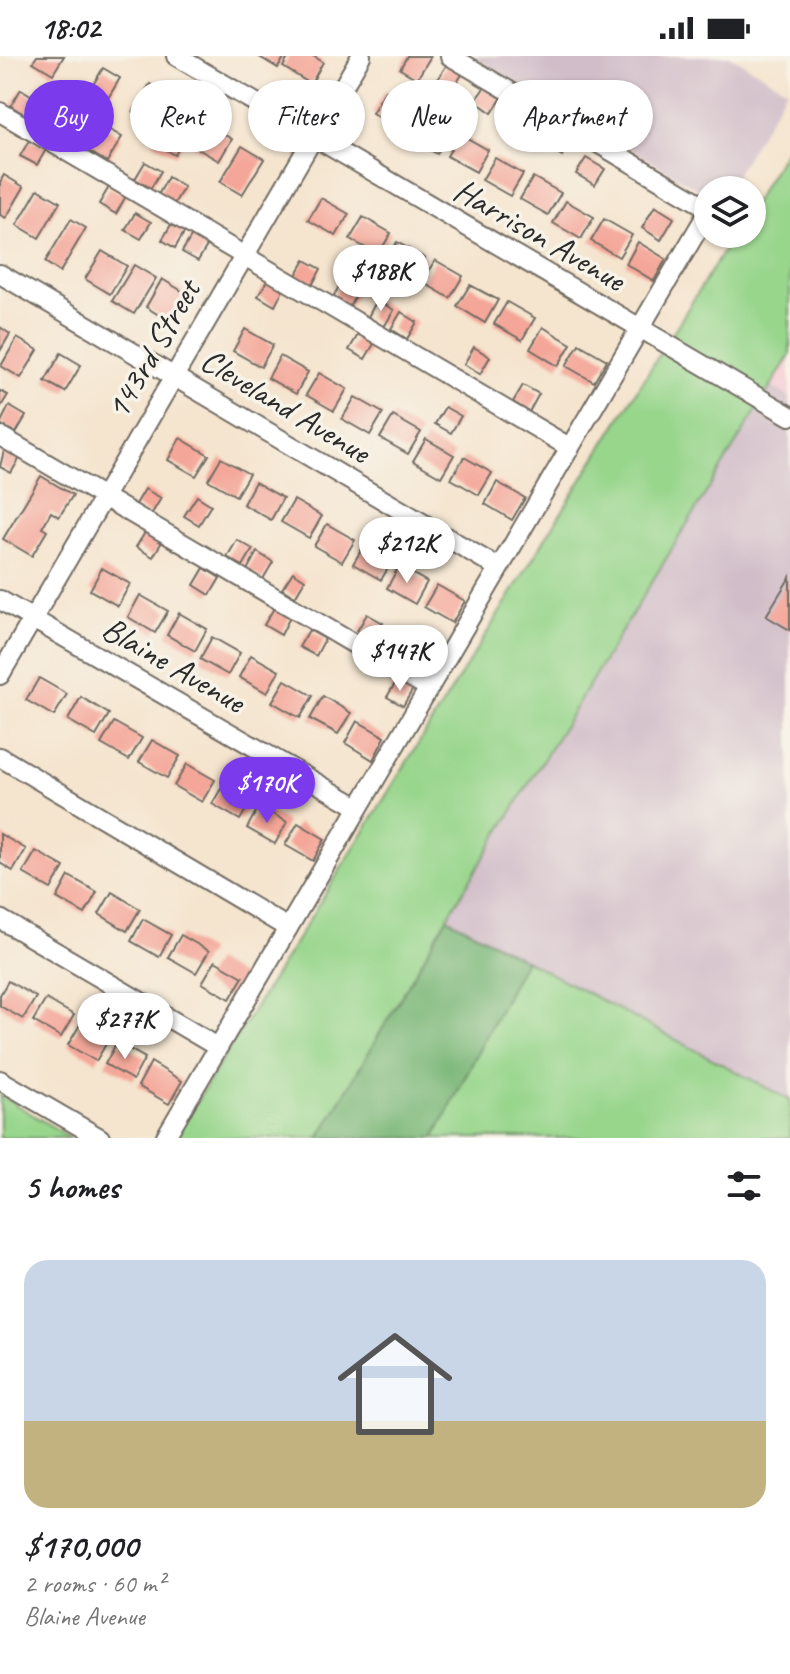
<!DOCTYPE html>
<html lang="en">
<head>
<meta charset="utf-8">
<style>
	:root { --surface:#fff; --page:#f2f2f2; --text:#202124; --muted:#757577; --line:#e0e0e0; --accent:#7c3aed }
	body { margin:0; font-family:Caveat,sans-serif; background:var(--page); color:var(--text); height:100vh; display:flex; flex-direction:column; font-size:30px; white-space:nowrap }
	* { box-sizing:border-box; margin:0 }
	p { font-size:26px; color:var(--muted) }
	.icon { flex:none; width:44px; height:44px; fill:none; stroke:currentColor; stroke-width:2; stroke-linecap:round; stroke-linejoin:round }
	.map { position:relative; height:1082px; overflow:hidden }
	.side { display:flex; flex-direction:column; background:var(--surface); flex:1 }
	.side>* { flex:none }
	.top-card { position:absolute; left:24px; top:24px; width:742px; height:72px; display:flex; gap:16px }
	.controls { position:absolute; left:694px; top:120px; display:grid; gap:16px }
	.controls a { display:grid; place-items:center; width:72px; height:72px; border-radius:50%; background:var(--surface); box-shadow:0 2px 6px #0004; font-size:40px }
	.price { position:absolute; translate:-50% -68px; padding:0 18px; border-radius:28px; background:#fff; color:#222; font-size:26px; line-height:52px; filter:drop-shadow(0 2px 4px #0008) }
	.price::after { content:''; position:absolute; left:50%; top:48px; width:24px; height:18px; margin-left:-12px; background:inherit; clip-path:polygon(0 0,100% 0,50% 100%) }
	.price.selected { background:var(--accent); color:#fff }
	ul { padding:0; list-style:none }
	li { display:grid; align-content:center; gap:16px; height:424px; padding:0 24px }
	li+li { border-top:2px solid var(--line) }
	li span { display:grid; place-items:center; height:248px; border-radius:24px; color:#555 }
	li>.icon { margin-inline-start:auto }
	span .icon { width:144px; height:144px; fill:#fffc; stroke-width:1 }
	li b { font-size:34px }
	h2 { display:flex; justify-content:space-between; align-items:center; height:96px; padding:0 24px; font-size:34px }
	.tag { padding:0 28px; border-radius:36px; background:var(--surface); box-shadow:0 2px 6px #0004; font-size:28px; line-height:72px }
	.tag.selected { background:var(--accent); color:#fff }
	.status { display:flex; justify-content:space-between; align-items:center; height:56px; padding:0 40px; background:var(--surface); direction:ltr }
	.status svg { height:22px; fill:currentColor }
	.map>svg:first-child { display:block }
	.built { fill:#f6cfd6 }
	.industrial { fill:#d1bdc9 }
	.green { fill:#98d68c; stroke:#62805c; stroke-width:2 }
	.forest { fill:#7ab778; stroke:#527152; stroke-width:2 }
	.building { fill:#f4a698 }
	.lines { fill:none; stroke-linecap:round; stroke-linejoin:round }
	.minor-casing { stroke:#726c64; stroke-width:22 }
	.minor { stroke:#fff; stroke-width:18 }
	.labels { text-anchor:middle; stroke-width:7; stroke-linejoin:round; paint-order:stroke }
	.street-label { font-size:34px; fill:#2b2b2b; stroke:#f7f3e8 }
</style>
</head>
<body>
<div class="status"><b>18:02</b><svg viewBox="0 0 49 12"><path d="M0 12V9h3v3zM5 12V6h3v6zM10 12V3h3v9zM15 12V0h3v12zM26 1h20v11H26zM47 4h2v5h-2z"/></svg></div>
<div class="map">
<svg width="790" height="1082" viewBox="0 0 790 1082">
	<rect width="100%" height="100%" fill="#f7f3e8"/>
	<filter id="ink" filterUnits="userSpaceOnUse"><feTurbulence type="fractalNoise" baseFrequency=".0125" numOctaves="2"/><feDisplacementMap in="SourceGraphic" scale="16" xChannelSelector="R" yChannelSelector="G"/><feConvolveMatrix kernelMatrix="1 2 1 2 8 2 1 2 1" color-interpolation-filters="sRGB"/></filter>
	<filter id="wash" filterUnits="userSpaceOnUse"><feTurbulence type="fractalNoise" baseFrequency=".006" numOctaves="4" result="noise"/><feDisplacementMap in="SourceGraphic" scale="32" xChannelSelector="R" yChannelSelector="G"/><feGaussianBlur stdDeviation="1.8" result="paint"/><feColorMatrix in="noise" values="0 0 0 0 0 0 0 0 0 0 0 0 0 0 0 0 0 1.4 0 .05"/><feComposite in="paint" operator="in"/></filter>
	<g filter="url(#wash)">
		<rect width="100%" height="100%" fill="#f5e4ce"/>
		<polygon class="built" points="790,299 790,341 771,330"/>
		<g class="industrial">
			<polygon points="472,0 730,0 787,33 727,134 708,134 708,139"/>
			<polygon points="771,330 790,341 790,1044 447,862"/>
		</g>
		<g class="green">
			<polygon points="790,87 790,299 447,862 319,1082 174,1082 734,178 752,178 752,149"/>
			<polygon points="525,904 790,1044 790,1082 434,1082"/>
			<polygon points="0,1039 71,1082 0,1082"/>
		</g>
		<polygon class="forest" points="447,862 525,904 434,1082 319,1082"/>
		<g id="blocks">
			<g class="building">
				<polygon points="37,0 64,0 53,18 33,6"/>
				<polygon points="258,0 285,0 278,12"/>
				<polygon points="289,0 313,0 323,6 311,28 283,11"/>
				<polygon points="407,0 431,0 417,23 400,13"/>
				<polygon points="447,8 463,17 452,34 437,25"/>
				<polygon points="103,12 120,22 97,61 80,51"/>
				<polygon points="150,28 165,38 149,66 133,56"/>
				<polygon points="486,29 503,40 492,57 475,45"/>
				<polygon points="21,33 37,43 27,60 11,50"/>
				<polygon points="385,35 413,51 400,73 372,57"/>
				<polygon points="174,50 197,63 175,99 153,86"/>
				<polygon points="50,51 67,61 57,78 40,69"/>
				<polygon points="422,60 450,76 437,98 409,82"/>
				<polygon points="204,67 232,83 219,105 191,89"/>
				<polygon points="100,68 122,81 107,106 85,93"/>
				<polygon points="558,72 573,82 562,100 547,91"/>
				<polygon points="460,78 488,94 476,116 447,100"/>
				<polygon points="30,83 47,92 37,109 20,100"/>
				<polygon points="242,90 264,103 242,139 220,126"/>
				<polygon points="495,102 523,118 510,140 482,124"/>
				<polygon points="586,102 605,113 595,129 576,118"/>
				<polygon points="145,106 161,115 151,132 135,123"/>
				<polygon points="4,119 24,131 6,162 0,159 0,126"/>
				<polygon points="168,121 184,131 174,148 158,139"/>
				<polygon points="533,121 561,137 548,159 520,143"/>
				<polygon points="109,131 126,140 116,158 99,148"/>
				<polygon points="38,133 60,146 39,182 17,169"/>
				<polygon points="321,142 349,158 336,180 308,164"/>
				<polygon points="566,145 594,161 581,183 553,167"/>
				<polygon points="655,150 674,162 661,184 642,172"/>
				<polygon points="135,157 151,166 141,183 125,174"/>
				<polygon points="363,161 391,177 378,199 350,183"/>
				<polygon points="71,163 86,172 60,216 45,206"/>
				<polygon points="604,163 632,179 619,201 591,185"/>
				<polygon points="172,167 185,175 175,192 162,184"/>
				<polygon points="192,179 208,188 198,205 182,196"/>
				<polygon points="397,186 425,202 412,224 384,208"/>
				<polygon points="638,186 666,203 654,225 626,208"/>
				<polygon points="102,195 127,210 110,238 85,223"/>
				<polygon points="305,204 321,213 311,231 295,221"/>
				<polygon points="435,204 463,220 450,242 422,226"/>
				<polygon points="134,209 156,222 134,258 112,245"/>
				<polygon points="162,223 187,238 170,266 146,251"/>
				<polygon points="268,223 284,232 275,250 258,240"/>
				<polygon points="343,224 359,234 349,251 333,241"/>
				<polygon points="470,229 498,244 485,267 457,250"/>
				<polygon points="377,244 394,254 384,271 368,261"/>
				<polygon points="507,246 535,262 522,284 494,268"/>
				<polygon points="401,256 417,266 407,283 391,273"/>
				<polygon points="0,271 10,278 0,295"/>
				<polygon points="543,271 571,288 558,310 530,293"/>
				<polygon points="245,273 273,289 261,311 233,295"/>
				<polygon points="359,277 375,286 365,303 349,294"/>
				<polygon points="17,282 38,294 21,322 1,310"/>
				<polygon points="579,288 607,304 594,326 566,310"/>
				<polygon points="474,291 490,301 480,318 464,308"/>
				<polygon points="61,297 81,309 65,336 45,325"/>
				<polygon points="280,300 308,316 296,338 268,322"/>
				<polygon points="319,317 347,333 334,355 306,339"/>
				<polygon points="523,329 539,338 529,356 513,346"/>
				<polygon points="0,335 8,339 0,352"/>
				<polygon points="355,341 383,357 370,379 342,363"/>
				<polygon points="9,350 26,360 16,377 0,368"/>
				<polygon points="445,351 461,360 451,377 435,368"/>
				<polygon points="393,360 421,376 408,398 380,382"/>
				<polygon points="180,382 209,399 196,420 168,404"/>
				<polygon points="426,383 454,399 441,421 413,405"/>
				<polygon points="5,390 21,400 11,417 0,411"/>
				<polygon points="464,401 492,417 479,439 451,423"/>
				<polygon points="221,402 249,418 236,440 208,424"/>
				<polygon points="41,420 73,439 59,461 51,456 42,472 47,475 32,500 3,483"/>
				<polygon points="255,426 283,442 271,464 243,448"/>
				<polygon points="497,426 525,442 512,464 485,448"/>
				<polygon points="145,433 161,442 151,459 135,450"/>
				<polygon points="197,440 211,449 199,469 184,460"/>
				<polygon points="294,444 322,460 309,482 281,466"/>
				<polygon points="327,468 355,484 342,506 314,490"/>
				<polygon points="146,475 163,484 153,501 136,491"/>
				<polygon points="237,484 253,493 243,510 227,501"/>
				<polygon points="366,486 394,502 381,524 353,508"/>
				<polygon points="257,496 273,506 263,523 247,514"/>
				<polygon points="399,510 427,526 415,548 387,532"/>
				<polygon points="102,512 130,528 118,550 90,534"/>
				<polygon points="204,512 220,522 210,539 194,529"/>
				<polygon points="293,516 305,524 295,541 282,533"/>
				<polygon points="790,521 790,574 766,560"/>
				<polygon points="437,529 465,545 452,567 424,551"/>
				<polygon points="140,539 168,555 155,577 128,561"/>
				<polygon points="274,552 290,561 281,579 264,569"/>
				<polygon points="179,557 207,573 195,595 167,579"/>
				<polygon points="367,558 383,567 373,584 357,575"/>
				<polygon points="309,574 325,583 316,600 299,591"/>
				<polygon points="212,581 240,597 228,619 200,603"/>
				<polygon points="417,591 433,600 423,617 407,608"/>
				<polygon points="251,599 279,615 267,637 239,621"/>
				<polygon points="39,622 67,638 54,660 26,644"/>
				<polygon points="285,624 313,640 300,662 272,646"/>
				<polygon points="397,624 413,633 403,650 387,641"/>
				<polygon points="323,640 351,657 338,678 310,663"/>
				<polygon points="81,641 109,658 96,680 68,664"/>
				<polygon points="357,665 385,681 373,704 345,687"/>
				<polygon points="114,666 142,682 129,704 101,688"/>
				<polygon points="152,684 180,700 167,722 139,706"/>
				<polygon points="187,708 215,724 202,746 174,730"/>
				<polygon points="225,726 253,742 240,764 212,748"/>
				<polygon points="259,750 287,766 275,788 247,772"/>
				<polygon points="298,767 325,783 313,805 285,789"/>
				<polygon points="0,778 26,793 13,815 0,807"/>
				<polygon points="36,795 64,811 51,833 23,817"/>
				<polygon points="69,820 97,836 85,858 57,842"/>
				<polygon points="112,836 140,853 127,875 99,858"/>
				<polygon points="143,863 171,879 159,901 131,885"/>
				<polygon points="181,879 209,895 196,917 168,901"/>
				<polygon points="215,905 243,921 230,943 202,927"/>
				<polygon points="8,925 36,941 23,963 0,950 0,939"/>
				<polygon points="46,943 74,959 61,981 33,965"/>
				<polygon points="81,967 109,983 96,1005 68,989"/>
				<polygon points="117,986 145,1002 133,1024 105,1008"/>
				<polygon points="151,1006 182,1025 169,1048 138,1030"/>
			</g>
		</g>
	</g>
	<g filter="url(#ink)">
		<use href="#blocks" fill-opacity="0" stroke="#726c64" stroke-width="2"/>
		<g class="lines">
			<g class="minor-casing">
				<g id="minor">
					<polyline points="176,0 790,360"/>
					<polyline points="450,0 708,152"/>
					<polyline points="0,56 569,391"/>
					<polyline points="0,218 497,511"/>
					<polyline points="0,380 429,632"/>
					<polyline points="0,544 358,751"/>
					<polyline points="0,619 361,0"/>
					<polyline points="0,701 288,872"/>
					<polyline points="0,863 216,990"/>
					<polyline points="0,1024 100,1082"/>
					<polyline points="165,1082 708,156"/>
				</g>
			</g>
			<use href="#minor" class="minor"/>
		</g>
	</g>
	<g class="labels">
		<g class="street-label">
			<text transform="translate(540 178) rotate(30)" y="12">Harrison Avenue</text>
			<text transform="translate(152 293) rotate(-60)" y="12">143rd Street</text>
			<text transform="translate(286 349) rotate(31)" y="12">Cleveland Avenue</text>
			<text transform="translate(174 608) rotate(30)" y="12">Blaine Avenue</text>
		</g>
	</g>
</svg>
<div class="controls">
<a><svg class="icon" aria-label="layers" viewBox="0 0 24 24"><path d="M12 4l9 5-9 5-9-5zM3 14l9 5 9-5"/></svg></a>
</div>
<b class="price" style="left:381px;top:257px">$188K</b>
<b class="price" style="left:407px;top:529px">$212K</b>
<b class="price" style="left:400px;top:637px">$147K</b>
<b class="price selected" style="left:267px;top:769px">$170K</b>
<b class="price" style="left:125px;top:1005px">$277K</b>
<div class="top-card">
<a class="tag selected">Buy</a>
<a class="tag">Rent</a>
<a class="tag">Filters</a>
<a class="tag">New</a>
<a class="tag">Apartment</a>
</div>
</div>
<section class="side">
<h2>5 homes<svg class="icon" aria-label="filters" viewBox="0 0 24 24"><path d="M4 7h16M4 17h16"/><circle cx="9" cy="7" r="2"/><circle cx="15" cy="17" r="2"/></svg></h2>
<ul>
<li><span style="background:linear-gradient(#c9d6e8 65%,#c2b280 0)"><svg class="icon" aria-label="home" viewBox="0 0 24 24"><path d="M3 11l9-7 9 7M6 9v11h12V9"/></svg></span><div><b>$170,000</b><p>2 rooms · 60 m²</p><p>Blaine Avenue</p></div></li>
</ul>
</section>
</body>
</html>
